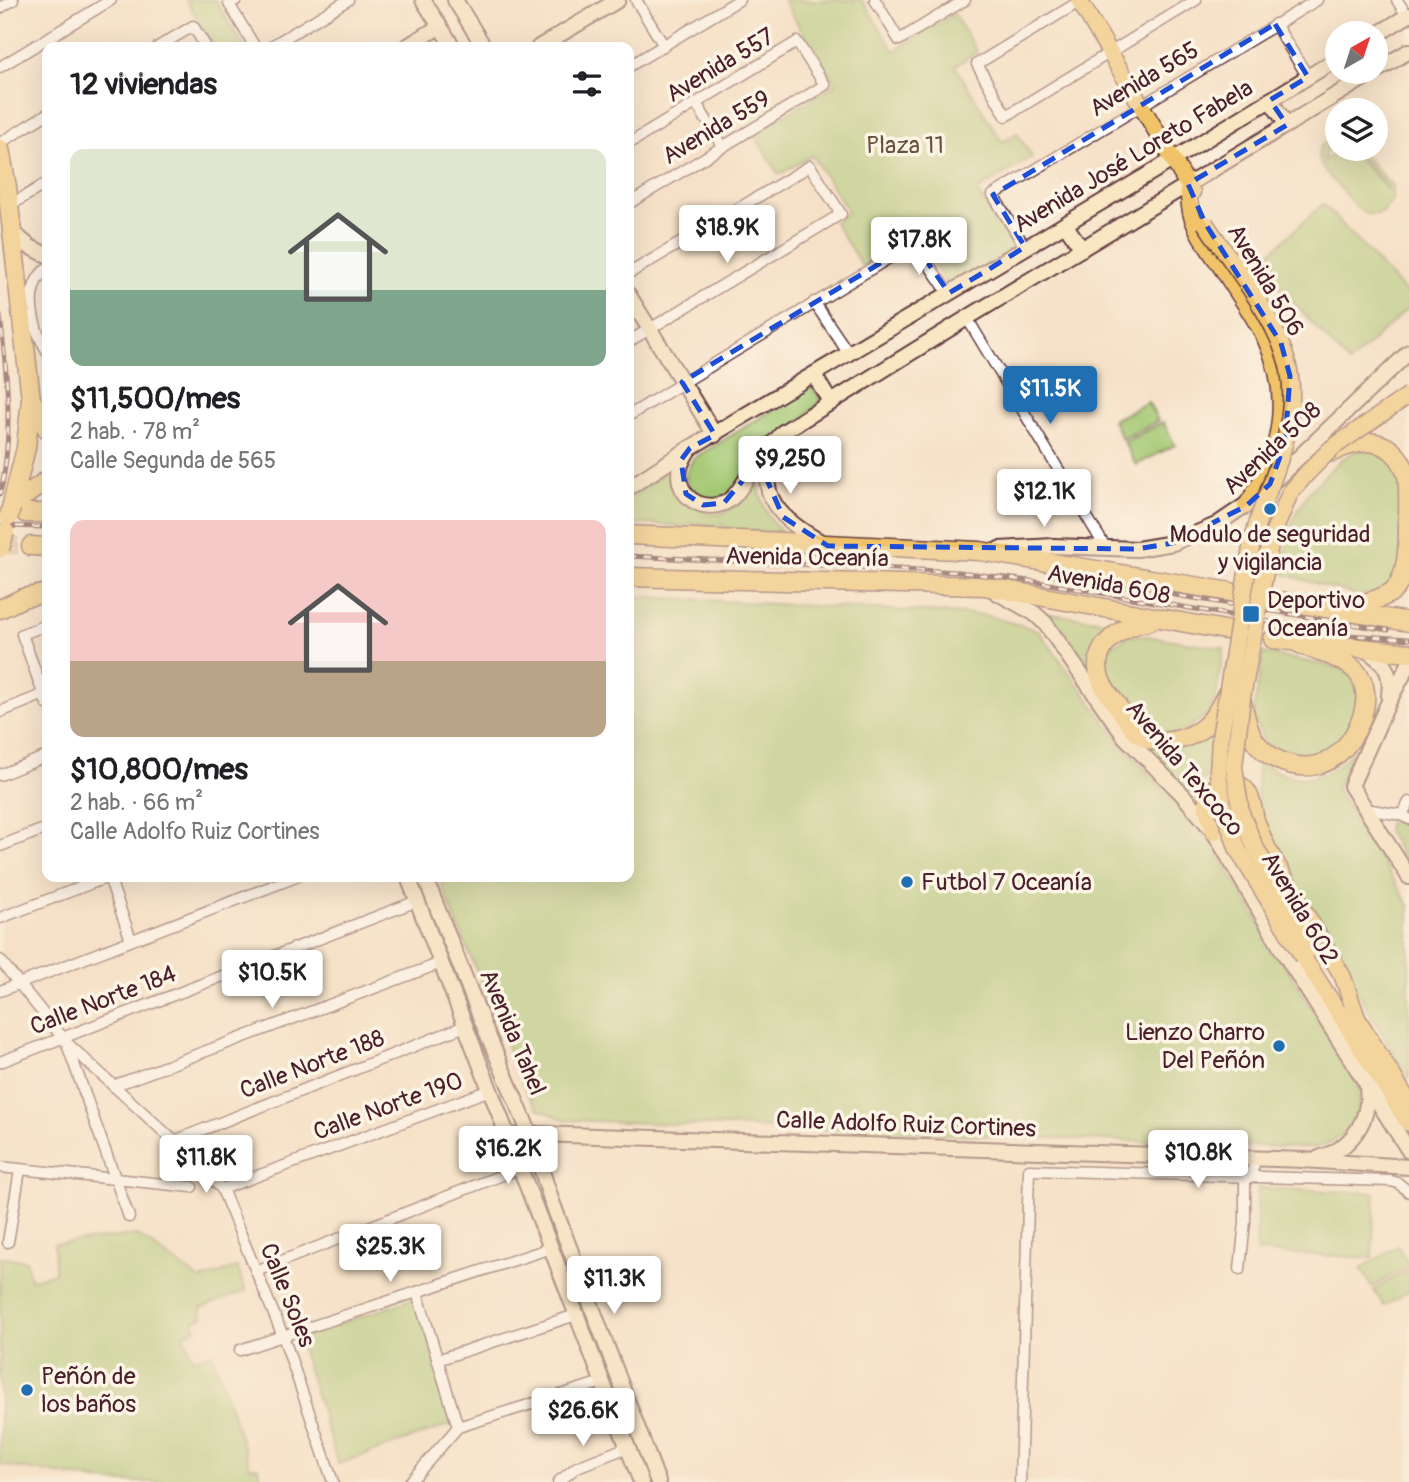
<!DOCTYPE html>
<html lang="es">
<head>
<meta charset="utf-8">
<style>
	:root { --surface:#fff; --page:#f6f6f6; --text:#202124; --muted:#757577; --accent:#1f6fb2 }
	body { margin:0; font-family:Pangolin,sans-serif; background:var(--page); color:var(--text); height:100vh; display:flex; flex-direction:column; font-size:26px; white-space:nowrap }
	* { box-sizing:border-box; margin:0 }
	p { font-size:23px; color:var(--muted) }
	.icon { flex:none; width:38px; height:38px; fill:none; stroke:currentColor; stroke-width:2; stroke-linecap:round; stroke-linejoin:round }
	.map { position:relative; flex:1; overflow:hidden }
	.drawer { position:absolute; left:42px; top:42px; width:592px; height:840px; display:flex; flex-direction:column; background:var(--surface); border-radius:14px; box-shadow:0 7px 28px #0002 }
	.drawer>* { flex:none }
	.needle { width:46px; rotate:39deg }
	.buttons { position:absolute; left:1325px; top:21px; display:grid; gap:14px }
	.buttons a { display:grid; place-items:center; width:63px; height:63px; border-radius:50%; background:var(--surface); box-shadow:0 7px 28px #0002; font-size:35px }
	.price { position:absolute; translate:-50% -60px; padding:0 16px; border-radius:7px; background:#fff; color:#222; font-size:23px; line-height:46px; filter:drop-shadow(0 2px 4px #0008) }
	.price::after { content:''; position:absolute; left:50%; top:42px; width:21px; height:16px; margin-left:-10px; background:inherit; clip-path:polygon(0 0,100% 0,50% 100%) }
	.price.selected { background:var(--accent); color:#fff }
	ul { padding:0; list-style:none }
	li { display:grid; align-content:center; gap:14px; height:371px; padding:0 28px }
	li span { display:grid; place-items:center; height:217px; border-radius:14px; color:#555 }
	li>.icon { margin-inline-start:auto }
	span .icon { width:126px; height:126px; fill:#fffc; stroke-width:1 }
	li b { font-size:30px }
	h2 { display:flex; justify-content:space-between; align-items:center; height:84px; padding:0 28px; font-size:30px }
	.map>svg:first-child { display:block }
	.green { fill:#a3c771; stroke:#76734e; stroke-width:2 }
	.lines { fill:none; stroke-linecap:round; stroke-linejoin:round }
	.highway-tunnel { stroke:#d4baa9; stroke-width:18; stroke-dasharray:18 9; stroke-linecap:butt }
	.street-casing { stroke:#643c43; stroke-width:13 }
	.secondary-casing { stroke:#643c43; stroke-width:18 }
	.primary-casing { stroke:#643c43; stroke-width:19 }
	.highway-casing { stroke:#643c43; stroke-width:21 }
	.street { stroke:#fff; stroke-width:10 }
	.secondary { stroke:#f9e7c3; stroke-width:14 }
	.primary { stroke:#f1c369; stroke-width:16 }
	.highway { stroke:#f1c369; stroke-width:18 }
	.rail-casing { stroke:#4a1f2b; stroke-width:5 }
	.rail { stroke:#fcf5e5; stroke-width:2.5; stroke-dasharray:8; stroke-linecap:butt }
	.primary-bridge-casing { stroke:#643c43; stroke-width:19; stroke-linecap:butt }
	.highway-bridge-casing { stroke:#643c43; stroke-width:21; stroke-linecap:butt }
	.primary-bridge { stroke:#f1c369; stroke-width:16 }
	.highway-bridge { stroke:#f1c369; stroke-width:18 }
	.marked { fill:none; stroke:#1d4ed8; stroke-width:5; stroke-dasharray:14 9; stroke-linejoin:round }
	.poi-dot { fill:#1f6fb2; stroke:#fcf5e5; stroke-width:2.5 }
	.labels { text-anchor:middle; stroke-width:7; stroke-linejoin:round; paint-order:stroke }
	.street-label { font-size:24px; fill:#4a1f2b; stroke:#fcf5e5 }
	.park-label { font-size:24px; fill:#655140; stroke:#fcf5e5 }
	.poi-label { font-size:24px; fill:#4a1f2b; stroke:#fcf5e5; text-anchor:start }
</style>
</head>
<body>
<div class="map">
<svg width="1409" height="1482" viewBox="0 0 1409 1482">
	<rect width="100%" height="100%" fill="#fcf5e5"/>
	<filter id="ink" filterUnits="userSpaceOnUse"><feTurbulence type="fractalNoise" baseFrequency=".0143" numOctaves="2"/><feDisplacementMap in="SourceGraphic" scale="14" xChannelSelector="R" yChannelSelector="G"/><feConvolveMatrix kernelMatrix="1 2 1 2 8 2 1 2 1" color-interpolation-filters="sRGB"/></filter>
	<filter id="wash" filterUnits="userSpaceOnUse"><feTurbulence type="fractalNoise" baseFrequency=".00686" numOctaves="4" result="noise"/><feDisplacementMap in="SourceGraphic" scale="28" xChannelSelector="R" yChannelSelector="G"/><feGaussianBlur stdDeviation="1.57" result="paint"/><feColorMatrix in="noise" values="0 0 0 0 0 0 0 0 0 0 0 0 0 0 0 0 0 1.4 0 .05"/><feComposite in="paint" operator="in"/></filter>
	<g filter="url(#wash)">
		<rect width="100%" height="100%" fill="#f6e1c8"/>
		<g class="green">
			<polygon points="186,0 215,0 244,47 215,47"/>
			<polygon points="783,0 862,0 894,51 954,14 977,52 955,66 1002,142 1017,133 1032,157 977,191 1013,249 949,288 916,236 863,268 834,222 848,212 812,155 779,175 754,134 835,84"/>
			<path d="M1337 138V142L1326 149 1324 162 1338 149H1349L1388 190 1386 185 1352 149H1358L1392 186V201L1383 212C1378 214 1373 215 1367 214 1357 211 1349 199 1343 191 1329 177 1299 147 1337 138Z"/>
			<polygon points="1323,204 1409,296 1409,307 1349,363 1258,264"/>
			<path d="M812 386 821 401 728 494C709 508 688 497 686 474L693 459Z"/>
			<polygon points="1148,402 1158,421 1122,439 1113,420"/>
			<polygon points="1163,422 1175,445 1136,465 1124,442"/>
			<polygon points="1374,450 1390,459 1401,475 1401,566 1392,583 1373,594 1356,595 1280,573 1293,520 1308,493 1340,460 1356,451"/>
			<path d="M673 466C673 478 679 484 686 494 715 533 736 509 758 480 761 502 766 517 782 532L735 531 723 526 694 523 681 526 628 523V499Z"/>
			<path d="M628 596 984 615 1038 630 1119 740 1212 844 1360 1088C1358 1126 1350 1137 1314 1148L783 1128 778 1131 776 1128 566 1120 538 1109 527 1094 438 877H628Z"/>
			<polygon points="1042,613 1123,623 1110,630 1097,685"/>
			<polygon points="1140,635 1224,648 1216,696 1207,715 1181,733 1157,734 1134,720 1106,675 1107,654 1112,646 1130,636"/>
			<polygon points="1263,653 1340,668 1353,677 1360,697 1350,728 1326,756 1295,760 1264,742 1253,716"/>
			<path d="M1213 733 1211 774 1199 783 1198 802 1131 736C1167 747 1178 756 1213 733Z"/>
			<path d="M1354 749 1336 788 1409 905V1079L1273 847 1257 796 1258 760C1294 787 1326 784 1354 749Z"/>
			<polygon points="1395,820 1409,827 1409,867 1387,831 1388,824"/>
			<polygon points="1258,1188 1375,1193 1372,1258 1256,1252"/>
			<polygon points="137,1235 201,1280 237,1267 246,1291 201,1308 203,1317 193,1322 196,1329 184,1334 193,1359 212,1353 250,1467 258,1467 260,1477 265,1482 110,1482 0,1465 0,1257 27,1261 30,1280 55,1273 54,1244"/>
			<polygon points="1398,1246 1409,1265 1372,1287 1361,1268"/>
			<polygon points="1407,1270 1409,1291 1384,1306 1374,1290"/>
			<polygon points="418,1297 455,1423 338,1464 298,1338"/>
		</g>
	</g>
	<g filter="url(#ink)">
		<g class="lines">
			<polyline class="highway-tunnel" points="0,545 31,546"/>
			<g class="street-casing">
				<g id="street">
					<polyline points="236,0 229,4 255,47"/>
					<polyline points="636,0 664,46"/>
					<polyline points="875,0 899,40 965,0"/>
					<polyline points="1082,0 977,64 1006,116 1196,0"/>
					<polyline points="1397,0 1407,16"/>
					<polyline points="0,8 13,0"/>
					<polyline points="1275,24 1308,77"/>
					<polyline points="158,47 193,26 206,47"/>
					<polyline points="270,47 348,0"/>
					<polyline points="0,67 111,0"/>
					<polyline points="628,67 739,0"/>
					<polyline points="696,103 723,147"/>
					<polyline points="0,143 47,114"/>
					<polyline points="628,144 797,42 825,85 628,204"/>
					<polyline points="9,206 47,183"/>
					<polyline points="1025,247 993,195 1317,0"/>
					<path d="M47 268C22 289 32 326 47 351"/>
					<polyline points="628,274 810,166 841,214 628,342"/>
					<polyline points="814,302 849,354"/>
					<polyline points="967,318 1107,550"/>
					<polyline points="628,416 914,243 949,294"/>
					<polyline points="47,625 22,634 47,704"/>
					<polyline points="0,712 47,693"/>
					<polyline points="0,775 47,756"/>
					<polyline points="1365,809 1402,815 1409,819"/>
					<polyline points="1402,815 1409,802"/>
					<polyline points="0,846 47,828"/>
					<polyline points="109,877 131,940"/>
					<polyline points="0,918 108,877"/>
					<polyline points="0,960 67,1043 174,1141 222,1189 283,1336 333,1482"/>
					<polyline points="0,991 296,877"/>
					<polyline points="68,1047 129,1217"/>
					<polyline points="0,1062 417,901"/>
					<polyline points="113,1086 441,963"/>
					<polyline points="174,1141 465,1026"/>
					<polyline points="0,1167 192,1187"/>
					<polyline points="222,1189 490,1090"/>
					<polyline points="8,1242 20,1170"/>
					<polyline points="1240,1269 1245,1222 1245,1176 1252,1171 1256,1158"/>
					<polyline points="256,1271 520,1168"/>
					<polyline points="417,1292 458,1427"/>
					<polyline points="240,1350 551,1248"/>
					<polyline points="437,1360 576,1315"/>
					<polyline points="410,1482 458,1427 602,1382"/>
					<polyline points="558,1482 577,1467 628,1447"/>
					<polyline points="1020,1482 1029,1170 1391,1181 1398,1183 1409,1192"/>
				</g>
			</g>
			<g class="secondary-casing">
				<g id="secondary">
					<polyline points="423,0 453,47"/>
					<polyline points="455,0 484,47"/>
					<polyline points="1376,35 1409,15"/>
					<polyline points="406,47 439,27"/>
					<polyline points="539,47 618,0"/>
					<polyline points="1270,100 1287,125"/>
					<polyline points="1065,224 1082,249"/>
					<polyline points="11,231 30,247 47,255"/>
					<polyline points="628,294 715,435"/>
					<polyline points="814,375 831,403"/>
					<path d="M690 448C682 460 675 473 682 488 691 507 717 512 733 497 739 491 744 482 749 475 759 460 770 446 783 432L967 318 1409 51"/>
					<path d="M774 448C753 497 783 521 823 543"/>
					<polyline points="1271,484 1409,352"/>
					<polyline points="628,488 690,448 1174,159 1337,59"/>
					<polyline points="999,549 1054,546 1137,549 1173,543 1216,525 1253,500"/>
					<polyline points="996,592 1034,613 1045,623 1125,737 1182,794 1214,832 1284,953 1409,1151"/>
					<path d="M1366 650C1386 663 1392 673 1389 696"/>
					<polyline points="1409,664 1389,701 1351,786 1409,877"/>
					<polyline points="408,877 641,1482"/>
					<polyline points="425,877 484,1026 530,1134 551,1199 658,1482"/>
					<polyline points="507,1136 537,1134 1303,1160 1409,1167"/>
					<path d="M1319 1158C1351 1149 1371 1120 1367 1087"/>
				</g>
			</g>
			<g class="primary-casing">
				<g id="primary">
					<polyline points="1079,0 1192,192"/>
					<path d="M1188 184C1189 195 1189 206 1192 216 1198 236 1213 254 1224 271 1238 294 1255 316 1266 340 1293 398 1281 456 1246 506"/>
					<path d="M1214 832 1207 808V794C1217 781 1240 776 1249 794 1253 802 1254 812 1256 820 1260 831 1264 841 1269 851L1343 977 1357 1018"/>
					<polyline points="1303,957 1409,1123"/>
					<polyline points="1352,1010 1408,1101"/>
				</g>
			</g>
			<g class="highway-casing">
				<g id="highway">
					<polyline points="0,149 7,187 31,399 26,448 11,508"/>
					<polyline points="33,402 47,429"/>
					<polyline points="12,505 47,480"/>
					<polyline points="25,513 47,513"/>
					<polyline points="628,535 980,551 1231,592"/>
					<polyline points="31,546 47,547"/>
					<polyline points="628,577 984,586 1225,630"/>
					<polyline points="1280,601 1409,622"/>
					<polyline points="0,609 23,598 47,593"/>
					<path d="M1331 610C1349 605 1377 603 1393 591 1409 576 1408 540 1408 518 1408 506 1409 487 1407 475 1394 437 1364 436 1333 452"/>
					<path d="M1150 621C1124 625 1089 645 1100 678 1103 688 1111 697 1117 705 1123 714 1129 725 1137 732 1157 750 1193 740 1210 721 1217 713 1222 703 1227 693"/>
					<polyline points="1273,639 1409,653"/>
					<path d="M1242 702C1245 714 1247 727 1253 738 1270 764 1308 776 1334 757 1357 741 1378 695 1356 671 1342 657 1315 651 1298 643"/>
				</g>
			</g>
			<use href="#street" class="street"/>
			<use href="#secondary" class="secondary"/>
			<use href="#primary" class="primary"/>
			<use href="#highway" class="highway"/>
			<g class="rail-casing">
				<g id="rail">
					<path d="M0 315C7 375 14 435 0 494"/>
					<polyline points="0,526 47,527"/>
					<polyline points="628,556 959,572 1037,582 1348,635 1409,639"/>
					<polyline points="1053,575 1388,630"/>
				</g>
			</g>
			<use href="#rail" class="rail"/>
			<g class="primary-bridge-casing">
				<g id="primary-bridge">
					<path d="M1205 223C1233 265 1284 327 1290 377 1293 398 1290 420 1285 441 1276 477 1258 511 1251 548L1220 738 1218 773 1223 807 1238 850 1303 957"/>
					<polyline points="1315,949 1255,847 1241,813 1234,767 1242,698 1271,539 1290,493 1307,473 1332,448 1409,395"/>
				</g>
			</g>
			<g class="highway-bridge-casing">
				<g id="highway-bridge">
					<polyline points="9,516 11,508"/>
					<polyline points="0,548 5,532"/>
				</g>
			</g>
			<use href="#primary-bridge" class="primary-bridge"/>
			<use href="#highway-bridge" class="highway-bridge"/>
		</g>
	</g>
	<path d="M0 0H1409V1482H0ZM1275 24 1308 77 1270 100 1287 125 1188 184 1205 223 1281 343 1290 376 1285 443 1270 484 1246 506 1173 543 1137 549 828 546 783 517 759 461 724 503 703 505 686 494 681 460 690 448 715 435 682 382 914 243 949 293 986 271 1025 247 993 195Z" fill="#f6e1c8" fill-opacity=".55" fill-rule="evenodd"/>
	<path class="marked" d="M1275 24 1308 77 1270 100 1287 125 1188 184 1205 223 1281 343 1290 376 1285 443 1270 484 1246 506 1173 543 1137 549 828 546 783 517 759 461 724 503 703 505 686 494 681 460 690 448 715 435 682 382 914 243 949 293 986 271 1025 247 993 195Z"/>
	<g class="poi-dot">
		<circle cx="1270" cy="509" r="7"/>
		<rect x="1242" y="605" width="18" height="18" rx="3.5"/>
		<circle cx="907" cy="882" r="7"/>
		<circle cx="1279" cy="1046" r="7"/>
		<circle cx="27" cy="1390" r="7"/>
	</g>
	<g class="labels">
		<g class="street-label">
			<text transform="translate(720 65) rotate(-31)" y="8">Avenida 557</text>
			<text transform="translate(1144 79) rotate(-31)" y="8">Avenida 565</text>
			<text transform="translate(716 127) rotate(-31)" y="8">Avenida 559</text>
			<text transform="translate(1133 156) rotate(-31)" y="8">Avenida José Loreto Fabela</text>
			<text transform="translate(1266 280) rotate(59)" y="8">Avenida 506</text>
			<text transform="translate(1272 448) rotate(-43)" y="8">Avenida 508</text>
			<text transform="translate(807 557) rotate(1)" y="8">Avenida Oceanía</text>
			<text transform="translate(1109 584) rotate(11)" y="8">Avenida 608</text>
			<text transform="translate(1185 768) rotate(50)" y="8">Avenida Texcoco</text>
			<text transform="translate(1300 908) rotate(59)" y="8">Avenida 602</text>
			<text transform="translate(103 1000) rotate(-21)" y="8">Calle Norte 184</text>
			<text transform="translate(513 1032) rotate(67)" y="8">Avenida Tahel</text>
			<text transform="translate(312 1064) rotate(-21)" y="8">Calle Norte 188</text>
			<text transform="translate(388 1106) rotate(-20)" y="8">Calle Norte 190</text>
			<text transform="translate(906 1124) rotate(2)" y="8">Calle Adolfo Ruiz Cortines</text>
			<text transform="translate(288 1295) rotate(68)" y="8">Calle Soles</text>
		</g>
		<g class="park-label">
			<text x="905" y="153">Plaza 11</text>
		</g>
		<g class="poi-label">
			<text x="1270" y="542" text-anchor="middle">Modulo de seguridad<tspan x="1270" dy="28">y vigilancia</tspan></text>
			<text x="1267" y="608">Deportivo<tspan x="1267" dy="28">Oceanía</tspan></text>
			<text x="921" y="890">Futbol 7 Oceanía</text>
			<text x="1265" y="1040" text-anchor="end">Lienzo Charro<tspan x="1265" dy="28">Del Peñón</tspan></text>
			<text x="41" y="1384">Peñón de<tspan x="41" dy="28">los baños</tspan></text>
		</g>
	</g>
</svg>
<div class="buttons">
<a><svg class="needle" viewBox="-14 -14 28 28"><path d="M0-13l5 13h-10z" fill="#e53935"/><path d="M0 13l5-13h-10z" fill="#757577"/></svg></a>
<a><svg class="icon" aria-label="layers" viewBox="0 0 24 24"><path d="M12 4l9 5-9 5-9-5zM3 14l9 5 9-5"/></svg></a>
</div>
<b class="price" style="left:727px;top:265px">$18.9K</b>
<b class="price" style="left:919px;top:277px">$17.8K</b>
<b class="price selected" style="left:1050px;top:426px">$11.5K</b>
<b class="price" style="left:790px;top:496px">$9,250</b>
<b class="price" style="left:1044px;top:529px">$12.1K</b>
<b class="price" style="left:272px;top:1010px">$10.5K</b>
<b class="price" style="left:508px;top:1186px">$16.2K</b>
<b class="price" style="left:1198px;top:1190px">$10.8K</b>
<b class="price" style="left:206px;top:1195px">$11.8K</b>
<b class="price" style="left:390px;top:1284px">$25.3K</b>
<b class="price" style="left:614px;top:1316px">$11.3K</b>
<b class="price" style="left:583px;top:1448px">$26.6K</b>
<section class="drawer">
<h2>12 viviendas<svg class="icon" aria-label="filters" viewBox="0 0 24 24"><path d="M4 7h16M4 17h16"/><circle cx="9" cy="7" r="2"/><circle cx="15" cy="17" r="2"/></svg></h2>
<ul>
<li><span style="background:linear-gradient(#dfe7d0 65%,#7fa58c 0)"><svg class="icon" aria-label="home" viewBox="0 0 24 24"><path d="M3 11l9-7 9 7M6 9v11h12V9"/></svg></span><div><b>$11,500/mes</b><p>2 hab. · 78 m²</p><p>Calle Segunda de 565</p></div></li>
<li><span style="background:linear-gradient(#f6c9c9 65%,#b9a48a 0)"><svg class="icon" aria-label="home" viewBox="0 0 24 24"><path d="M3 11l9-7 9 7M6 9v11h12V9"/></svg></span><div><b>$10,800/mes</b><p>2 hab. · 66 m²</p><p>Calle Adolfo Ruiz Cortines</p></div></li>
</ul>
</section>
</div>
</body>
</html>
